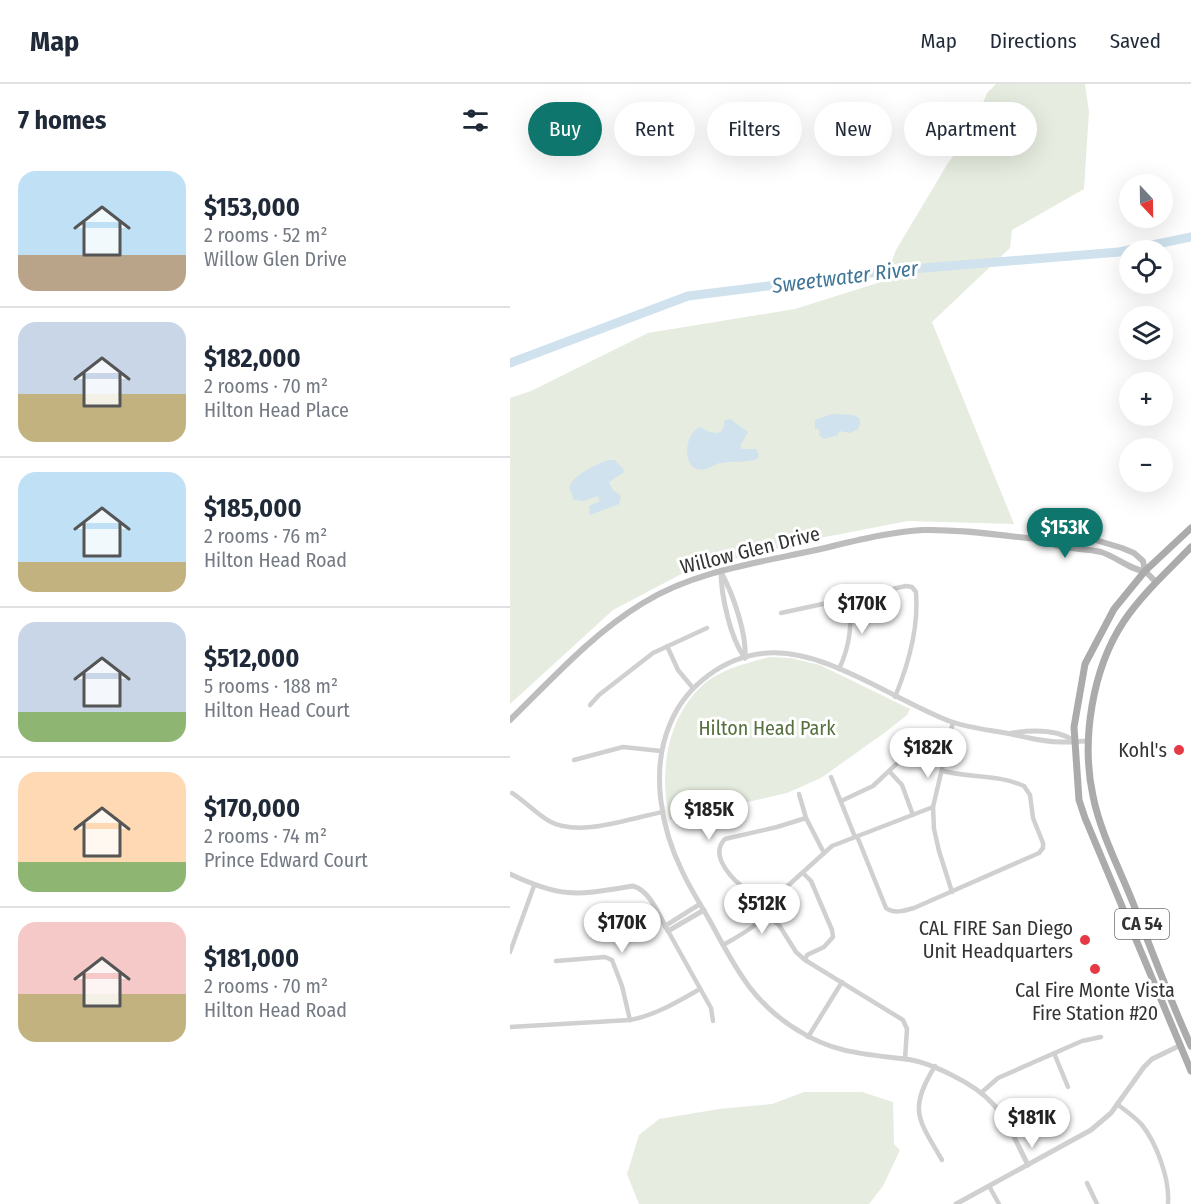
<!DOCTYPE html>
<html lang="en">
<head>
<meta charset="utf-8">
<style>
	:root { --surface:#fff; --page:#f2f2f3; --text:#1f2937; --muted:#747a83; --line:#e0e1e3; --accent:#0f766e }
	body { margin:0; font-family:"Fira Sans Condensed",sans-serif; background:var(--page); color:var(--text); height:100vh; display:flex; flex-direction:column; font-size:22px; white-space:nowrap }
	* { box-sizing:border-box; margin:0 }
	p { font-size:20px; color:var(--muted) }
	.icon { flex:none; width:33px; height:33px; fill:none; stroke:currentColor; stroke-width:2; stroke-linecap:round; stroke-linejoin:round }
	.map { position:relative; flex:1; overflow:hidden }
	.panel { display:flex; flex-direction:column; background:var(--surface); width:510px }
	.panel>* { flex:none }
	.top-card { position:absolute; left:18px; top:18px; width:570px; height:54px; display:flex; gap:12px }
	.needle { width:39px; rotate:158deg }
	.controls { position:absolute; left:609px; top:90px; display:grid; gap:12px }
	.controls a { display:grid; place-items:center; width:54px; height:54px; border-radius:50%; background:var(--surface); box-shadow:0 6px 24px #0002; font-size:30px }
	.price { position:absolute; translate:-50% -51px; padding:0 14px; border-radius:21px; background:#fff; color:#222; font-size:20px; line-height:39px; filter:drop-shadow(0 2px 3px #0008) }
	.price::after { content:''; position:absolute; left:50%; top:36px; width:18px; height:14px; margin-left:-9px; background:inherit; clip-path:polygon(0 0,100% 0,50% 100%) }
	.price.selected { background:var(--accent); color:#fff }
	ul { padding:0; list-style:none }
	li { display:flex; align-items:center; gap:18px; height:150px; padding:0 18px }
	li+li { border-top:2px solid var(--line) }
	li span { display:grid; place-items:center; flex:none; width:168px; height:120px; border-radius:18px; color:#555 }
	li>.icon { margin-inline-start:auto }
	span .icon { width:72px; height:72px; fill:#fffc; stroke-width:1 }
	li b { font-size:26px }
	h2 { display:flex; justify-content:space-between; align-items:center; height:72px; padding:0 18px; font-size:26px }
	.tag { padding:0 21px; border-radius:27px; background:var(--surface); box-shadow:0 6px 24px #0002; font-size:21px; line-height:54px }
	.tag.selected { background:var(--accent); color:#fff }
	header { display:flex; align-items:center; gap:36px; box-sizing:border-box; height:84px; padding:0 30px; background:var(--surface); border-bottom:2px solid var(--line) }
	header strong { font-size:28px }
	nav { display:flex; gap:33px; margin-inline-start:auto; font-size:21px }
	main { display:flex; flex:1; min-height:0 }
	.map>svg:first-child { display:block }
	.green { fill:#e6ecdf }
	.water { fill:#cfe2ee }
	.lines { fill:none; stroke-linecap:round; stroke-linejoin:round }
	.river { stroke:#cfe2ee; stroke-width:9 }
	.minor { stroke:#d0d0d0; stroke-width:4.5 }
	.tertiary { stroke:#d0d0d0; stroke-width:5 }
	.secondary { stroke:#bdbdbd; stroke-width:6 }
	.primary { stroke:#ababab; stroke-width:7 }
	.poi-dot { fill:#e63946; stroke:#fff; stroke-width:2 }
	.labels { text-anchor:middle; stroke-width:6; stroke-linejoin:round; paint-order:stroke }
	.shield { fill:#fff; stroke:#707070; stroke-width:1.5 }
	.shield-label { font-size:18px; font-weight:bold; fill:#333 }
	.street-label { font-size:20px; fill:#333; stroke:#fff }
	.park-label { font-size:20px; fill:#56703f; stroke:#fff }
	.poi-label { font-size:20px; fill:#333; stroke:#fff; text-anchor:end }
	.water-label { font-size:21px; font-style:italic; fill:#3f7597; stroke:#fff }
</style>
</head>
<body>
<header>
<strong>Map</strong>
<nav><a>Map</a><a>Directions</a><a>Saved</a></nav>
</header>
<main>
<section class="panel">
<h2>7 homes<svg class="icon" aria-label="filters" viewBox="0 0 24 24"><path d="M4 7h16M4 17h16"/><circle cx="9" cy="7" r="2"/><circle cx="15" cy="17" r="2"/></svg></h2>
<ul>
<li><span style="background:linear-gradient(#bfe0f5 70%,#b9a48a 0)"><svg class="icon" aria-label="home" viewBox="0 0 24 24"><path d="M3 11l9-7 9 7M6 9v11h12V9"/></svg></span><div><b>$153,000</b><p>2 rooms · 52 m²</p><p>Willow Glen Drive</p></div></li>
<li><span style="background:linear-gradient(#c9d6e8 60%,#c2b280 0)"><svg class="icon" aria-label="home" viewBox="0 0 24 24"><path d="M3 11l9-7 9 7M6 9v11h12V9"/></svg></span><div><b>$182,000</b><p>2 rooms · 70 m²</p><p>Hilton Head Place</p></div></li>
<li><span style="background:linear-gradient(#bfe0f5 75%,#c2b280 0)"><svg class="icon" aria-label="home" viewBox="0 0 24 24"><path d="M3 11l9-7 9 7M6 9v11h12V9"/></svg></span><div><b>$185,000</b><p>2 rooms · 76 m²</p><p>Hilton Head Road</p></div></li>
<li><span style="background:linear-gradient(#c9d6e8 75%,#8fb573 0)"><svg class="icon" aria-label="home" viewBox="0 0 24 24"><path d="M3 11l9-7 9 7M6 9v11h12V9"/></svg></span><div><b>$512,000</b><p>5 rooms · 188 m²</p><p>Hilton Head Court</p></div></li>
<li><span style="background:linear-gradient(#ffd9b3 75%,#8fb573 0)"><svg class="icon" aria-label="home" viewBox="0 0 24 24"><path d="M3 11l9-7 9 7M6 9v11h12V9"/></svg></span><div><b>$170,000</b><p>2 rooms · 74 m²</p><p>Prince Edward Court</p></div></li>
<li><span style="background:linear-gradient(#f6c9c9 60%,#c2b280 0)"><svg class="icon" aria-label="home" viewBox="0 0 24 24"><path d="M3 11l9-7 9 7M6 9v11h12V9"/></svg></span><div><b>$181,000</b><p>2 rooms · 70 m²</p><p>Hilton Head Road</p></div></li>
</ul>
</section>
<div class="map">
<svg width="681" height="1120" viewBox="0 0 681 1120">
	<rect width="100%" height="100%" fill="#fff"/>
	<g class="green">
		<polygon points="486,0 575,0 579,28 574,105 502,146 500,164 422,238 504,440 398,437 315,453 179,486 103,526 0,620 0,314 21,307 138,249 285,225 374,197 386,166 438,79 460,50 477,9"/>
		<path d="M259 573 281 574 310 581 400 625 397 631 377 647 311 694 277 709 160 736C148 689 157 632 195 599 213 584 238 579 259 573Z"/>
		<polygon points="294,1008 352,1008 383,1018 384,1060 390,1066 373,1102 359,1120 129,1120 117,1090 129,1051 149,1035 209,1025 262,1020"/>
	</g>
	<g class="water">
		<polygon points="322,330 343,331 349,334 350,339 348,345 340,349 329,347 328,351 314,355 309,351 309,344 305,346 305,336"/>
		<path d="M220 335 238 348 230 362 232 365H246L249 372 247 375C235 379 222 377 210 379 202 381 196 388 187 385 172 380 175 349 190 343 195 346 207 353 212 346 214 343 214 339 215 336Z"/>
		<path d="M99 376H105L114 386 113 389 99 398 103 406 111 412 109 420 80 431 79 422 90 417 88 412 73 417 64 416 59 403C65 390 86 380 99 376Z"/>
	</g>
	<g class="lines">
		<polyline class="river" points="0,279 178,212 378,187 609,168 681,153"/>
		<g class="minor">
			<path d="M271 529 396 502 402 503 406 508C409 544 399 579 385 613"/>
			<polyline points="157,562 168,586 183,604"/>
			<path d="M329 585C340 562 343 538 338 513"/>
			<polyline points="80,621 89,611 143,569 197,544"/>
			<polyline points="64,676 113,663 151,667"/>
			<polyline points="380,688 392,701 403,731"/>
			<polyline points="321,693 345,753"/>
			<path d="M2 709C15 717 25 729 39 737 69 754 120 734 153 728"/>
			<polyline points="289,710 296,734 314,769"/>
			<polyline points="331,717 363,702 398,669"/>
			<path d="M347 752 376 824C384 830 394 827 404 824L529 769 533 764V759L523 734 520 711 514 702C488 690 460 694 433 687"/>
			<polyline points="293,789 301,797 322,846 323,853 314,863 297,871 295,876"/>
			<polyline points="442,808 429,767 424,745 423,723 443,638"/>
			<polyline points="262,816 322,762 423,723"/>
			<path d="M262 816C254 814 246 812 239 807 224 798 198 772 215 755L267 743 296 734"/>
			<polyline points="255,831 269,841 286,868 295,876 393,936 397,945 395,975"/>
			<polyline points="158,847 201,924 203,937"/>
			<path d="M213 861C234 849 254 840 262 816"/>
			<polyline points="0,868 24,802"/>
			<polyline points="46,877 95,873 102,876 112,902 120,936"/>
			<path d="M0 943 120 936C146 931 167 918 190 905"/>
			<polyline points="298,953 332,898"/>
			<polyline points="544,969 558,1003"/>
			<path d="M425 982C398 1026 408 1035 432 1076"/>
			<polyline points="471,1009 488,994 572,957 591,953"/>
			<path d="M607 1020C616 1027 625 1033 632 1041 647 1060 660 1096 658 1120"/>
			<polyline points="577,1099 587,1120"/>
			<polyline points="479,1102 489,1120"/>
		</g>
		<g class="tertiary">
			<path d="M211 487C211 511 220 554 235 574"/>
			<path d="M211 488C223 510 237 550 235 574"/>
			<path d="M502 649C522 646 547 645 564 657"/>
			<path d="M0 790C53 815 67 811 123 802 141 807 149 832 158 847L194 826"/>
			<polyline points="155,842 190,820"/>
			<path d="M518 1081C507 1060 498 1036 482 1019 465 1000 419 977 394 975 354 970 324 969 289 947 243 920 225 883 200 837 191 821 181 806 173 789 151 745 140 687 160 640 176 601 215 572 258 569 317 565 387 618 442 638 460 644 478 646 496 649 516 653 536 659 556 658 563 658 571 657 578 657"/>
			<polyline points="446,1120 581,1046 601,1029 634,983 642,975 669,962"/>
		</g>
		<g class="secondary">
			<polyline points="535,456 544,450 579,454 612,464 624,469 633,477 635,487 646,498"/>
			<path d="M0 636C42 595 82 550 133 519 185 487 247 479 306 466 341 458 377 448 413 446 453 445 495 452 535 456 551 467 573 463 591 468 607 473 620 486 635 487"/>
		</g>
		<g class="primary">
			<polyline points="681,444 635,487 604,525 575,580 564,643 569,716 575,734 681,987"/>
			<path d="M681 463C658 487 632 510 614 537 582 585 571 657 583 712 590 747 608 782 621 814 641 864 659 914 681 962"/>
		</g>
	</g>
	<g class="poi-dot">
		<circle cx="669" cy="666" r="6"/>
		<circle cx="575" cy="856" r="6"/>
		<circle cx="585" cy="885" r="6"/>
	</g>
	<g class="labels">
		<rect class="shield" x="605" y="825" width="54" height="30" rx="4.5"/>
		<g class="shield-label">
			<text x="632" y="846">CA 54</text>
		</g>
		<g class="street-label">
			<text transform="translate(240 466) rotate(-14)" y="7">Willow Glen Drive</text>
		</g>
		<g class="park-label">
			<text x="257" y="651">Hilton Head Park</text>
		</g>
		<g class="poi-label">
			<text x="657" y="673">Kohl's</text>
			<text x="563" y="851">CAL FIRE San Diego<tspan x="563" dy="23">Unit Headquarters</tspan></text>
			<text x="585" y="913" text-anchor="middle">Cal Fire Monte Vista<tspan x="585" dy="23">Fire Station #20</tspan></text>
		</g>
		<g class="water-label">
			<text transform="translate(335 193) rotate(-7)" y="7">Sweetwater River</text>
		</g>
	</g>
</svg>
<div class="controls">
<a><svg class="needle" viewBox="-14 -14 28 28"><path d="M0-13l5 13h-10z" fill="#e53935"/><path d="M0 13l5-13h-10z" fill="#747a83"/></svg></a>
<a><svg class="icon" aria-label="locate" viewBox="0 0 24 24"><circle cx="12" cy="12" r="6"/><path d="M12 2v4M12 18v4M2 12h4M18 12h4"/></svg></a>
<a><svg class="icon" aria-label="layers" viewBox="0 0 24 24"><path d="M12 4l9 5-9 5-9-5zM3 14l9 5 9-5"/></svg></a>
<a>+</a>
<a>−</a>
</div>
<b class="price selected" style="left:555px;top:475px">$153K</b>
<b class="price" style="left:352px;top:551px">$170K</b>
<b class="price" style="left:418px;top:695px">$182K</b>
<b class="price" style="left:199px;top:757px">$185K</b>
<b class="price" style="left:252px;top:851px">$512K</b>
<b class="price" style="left:112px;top:870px">$170K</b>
<b class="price" style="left:522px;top:1065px">$181K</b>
<div class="top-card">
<a class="tag selected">Buy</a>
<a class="tag">Rent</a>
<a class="tag">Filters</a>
<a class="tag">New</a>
<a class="tag">Apartment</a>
</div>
</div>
</main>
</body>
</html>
